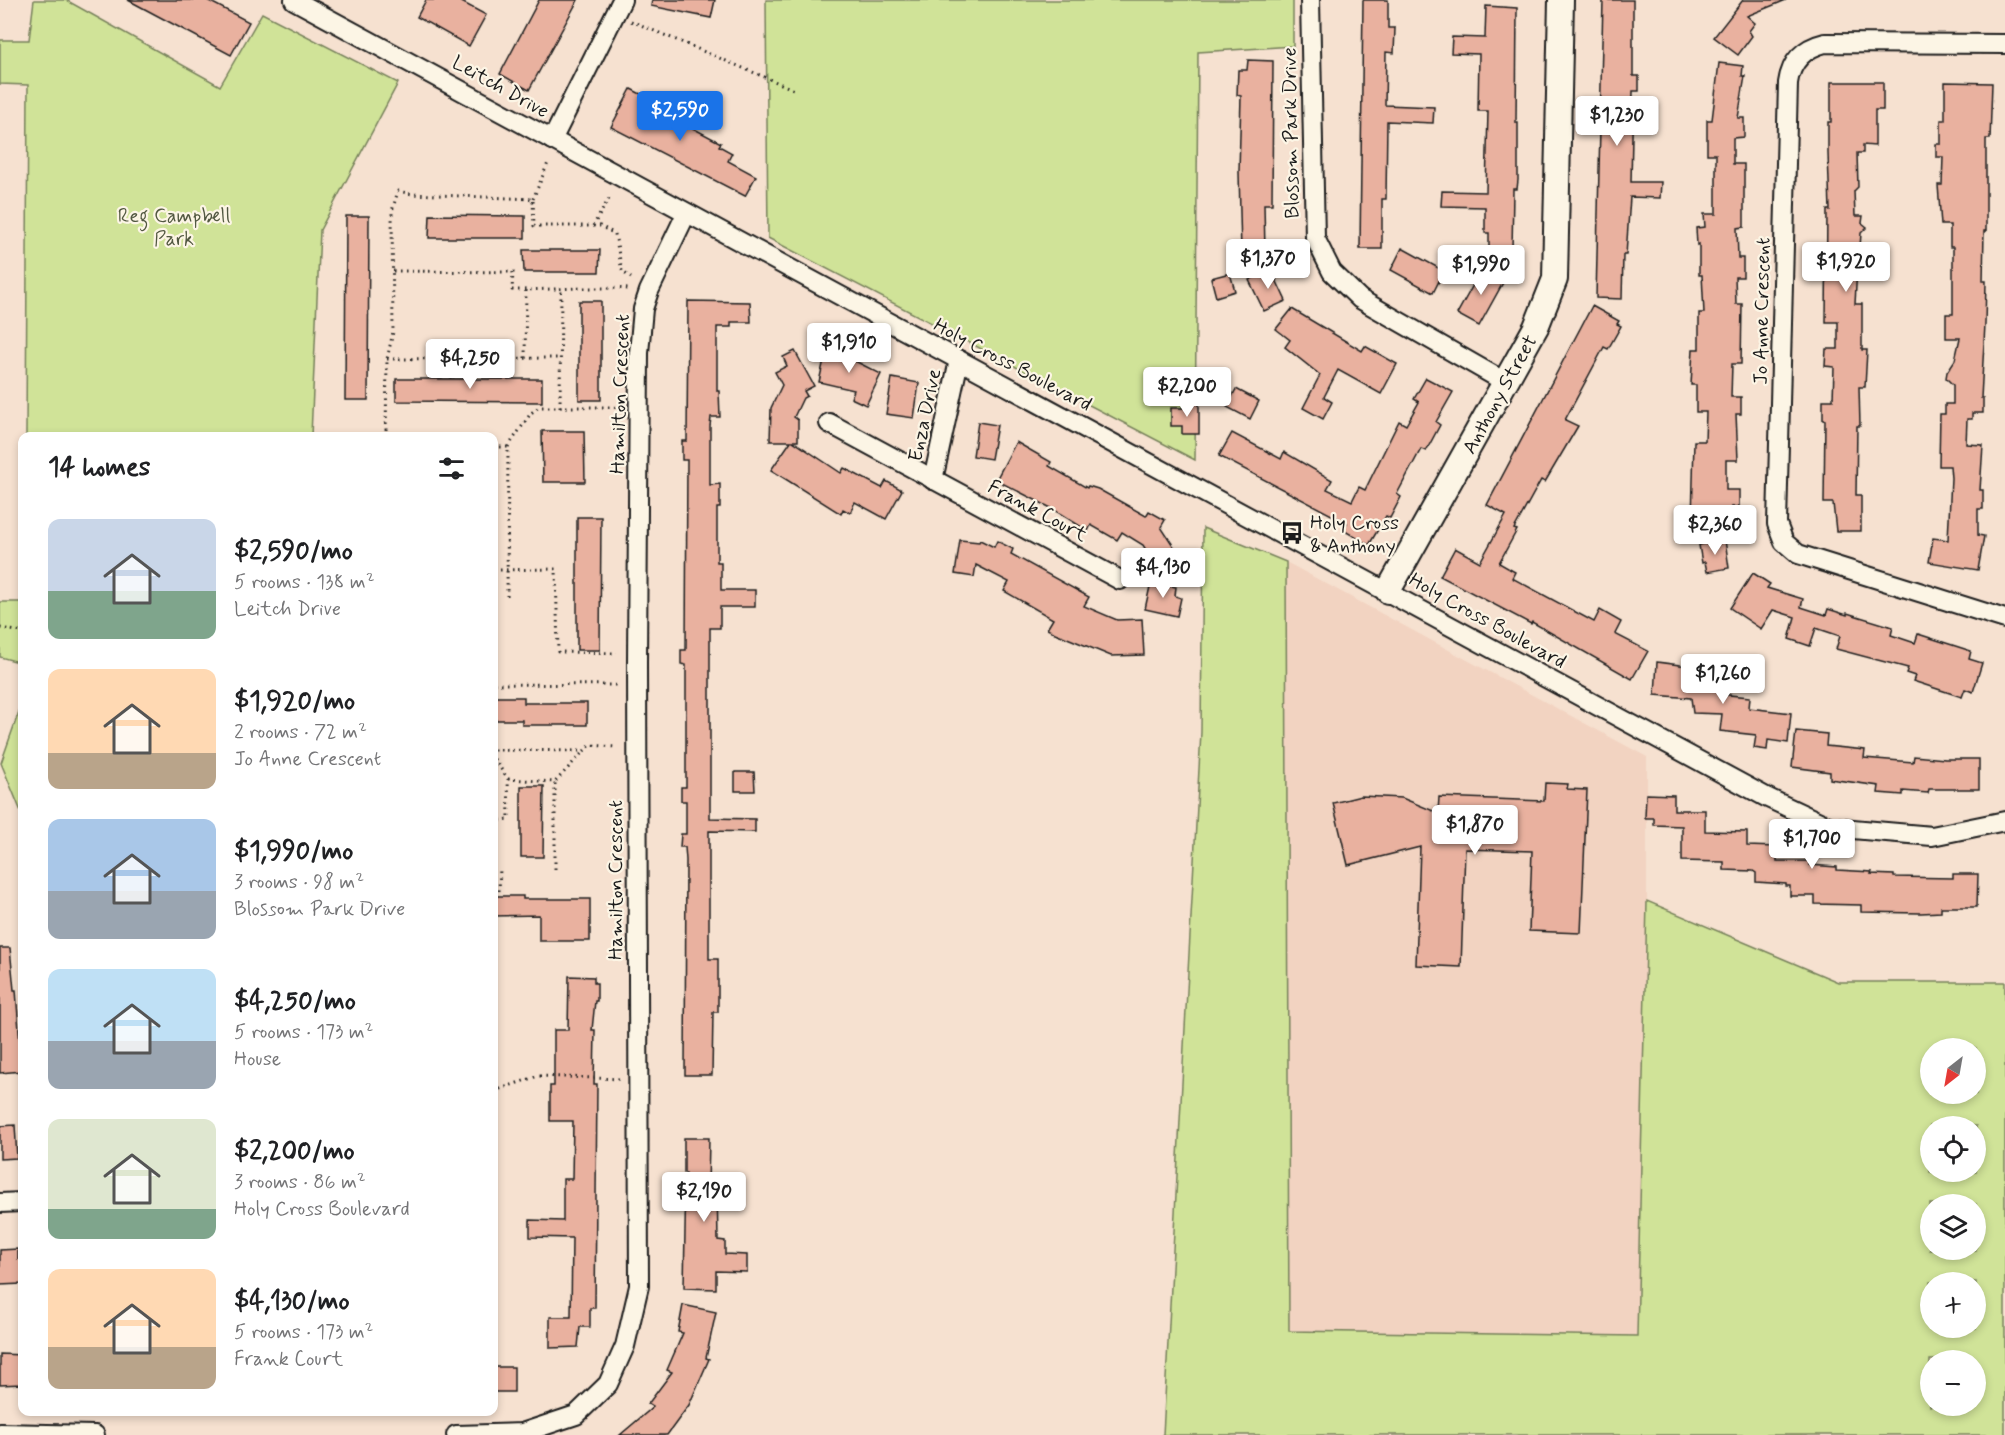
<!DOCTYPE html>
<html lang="en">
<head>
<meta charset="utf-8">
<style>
	:root { --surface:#fff; --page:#f2f2f2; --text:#202124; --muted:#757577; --accent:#1a73e8 }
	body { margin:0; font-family:Mynerve,sans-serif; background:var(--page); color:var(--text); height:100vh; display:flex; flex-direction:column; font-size:22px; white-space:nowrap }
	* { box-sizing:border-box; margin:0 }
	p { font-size:20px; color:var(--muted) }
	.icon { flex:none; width:33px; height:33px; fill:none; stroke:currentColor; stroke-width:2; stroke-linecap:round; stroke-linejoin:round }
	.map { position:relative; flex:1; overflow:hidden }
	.side { position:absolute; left:18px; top:432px; width:480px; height:984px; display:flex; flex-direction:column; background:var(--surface); border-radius:12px; box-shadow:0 3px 9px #0003 }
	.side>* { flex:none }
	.needle { width:39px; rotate:211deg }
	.controls { position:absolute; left:1920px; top:1038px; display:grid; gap:12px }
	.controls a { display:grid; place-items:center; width:66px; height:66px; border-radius:50%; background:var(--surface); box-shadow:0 3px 9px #0003; font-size:30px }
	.price { position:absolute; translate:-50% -51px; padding:0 14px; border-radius:6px; background:#fff; color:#222; font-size:20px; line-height:39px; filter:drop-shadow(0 2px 3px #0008) }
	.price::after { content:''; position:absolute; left:50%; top:36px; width:18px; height:14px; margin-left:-9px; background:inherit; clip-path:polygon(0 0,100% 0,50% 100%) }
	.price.current { background:var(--accent); color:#fff }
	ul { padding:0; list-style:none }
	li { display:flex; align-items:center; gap:18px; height:150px; padding:0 30px }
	li span { display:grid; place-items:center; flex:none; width:168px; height:120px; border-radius:12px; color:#555 }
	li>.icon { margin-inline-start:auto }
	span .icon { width:72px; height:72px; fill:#fffc; stroke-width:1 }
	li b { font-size:26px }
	h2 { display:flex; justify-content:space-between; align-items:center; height:72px; padding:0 30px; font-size:26px }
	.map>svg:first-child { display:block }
	.built { fill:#f2d3c1 }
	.green { fill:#d0e398; stroke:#76805a; stroke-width:1.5; fill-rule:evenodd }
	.building { fill:#e9b19f; stroke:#1c1c1c; stroke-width:1.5 }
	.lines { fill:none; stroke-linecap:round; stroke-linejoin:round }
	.street-casing { stroke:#1c1c1c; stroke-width:22 }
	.secondary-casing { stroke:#1c1c1c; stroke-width:28 }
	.path { stroke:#1c1c1c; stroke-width:3; stroke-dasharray:1.5 4.5; stroke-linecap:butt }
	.street { stroke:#fcf5e5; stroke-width:18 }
	.secondary { stroke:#fcf5e5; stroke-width:24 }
	.labels { text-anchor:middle; stroke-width:4.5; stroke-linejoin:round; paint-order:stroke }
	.street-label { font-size:20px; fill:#1c1c1c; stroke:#fcf5e5 }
	.park-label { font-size:20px; fill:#525841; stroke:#fcf5e5 }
	.poi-label { font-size:20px; fill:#1c1c1c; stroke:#fcf5e5; text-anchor:start }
</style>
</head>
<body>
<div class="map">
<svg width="2005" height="1435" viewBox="0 0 2005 1435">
	<rect width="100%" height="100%" fill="#f6e1d0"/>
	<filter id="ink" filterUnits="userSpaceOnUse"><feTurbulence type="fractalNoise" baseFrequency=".0167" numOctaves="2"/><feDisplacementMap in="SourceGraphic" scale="12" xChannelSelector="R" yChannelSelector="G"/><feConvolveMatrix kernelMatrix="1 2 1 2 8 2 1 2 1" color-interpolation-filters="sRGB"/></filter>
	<g filter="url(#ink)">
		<polygon class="built" points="1286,562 1647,757 1647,901 1637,1336 1288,1332"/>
		<g class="green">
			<polygon points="34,0 66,0 220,86 262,13 398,83 320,230 311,436 26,436 28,85 0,84 0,40 29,40"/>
			<polygon points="766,0 1293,0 1293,46 1198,52 1195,460 768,238"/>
			<path d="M1203 528 1286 562 1289 1331 1637 1336 1647 901 1838 982H2005V1435H1163L1201 732ZM1930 1048H1976V1094H1930ZM1930 1126H1976V1172H1930ZM1930 1204H1976V1250H1930ZM1930 1282H1976V1328H1930ZM1930 1360H1976V1406H1930Z"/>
			<polygon points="0,602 22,602 22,663 0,657"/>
			<polygon points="22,703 22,814 1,763"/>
		</g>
		<g class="building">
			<polygon points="128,0 207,0 249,22 231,55"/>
			<polygon points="426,0 458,0 486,15 469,46 417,17"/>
			<polygon points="539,0 578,0 529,90 500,74"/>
			<polygon points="652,0 715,0 711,18 651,6"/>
			<polygon points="1363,0 1388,0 1388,28 1395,28 1394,53 1386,52 1385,105 1434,107 1433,123 1387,121 1386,199 1382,199 1382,249 1360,249"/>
			<polygon points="1603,0 1633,0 1633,76 1639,76 1639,91 1633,91 1631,182 1661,182 1660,198 1630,197 1626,255 1623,255 1622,299 1596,298"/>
			<polygon points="1743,0 1786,0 1747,16 1755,23 1749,31 1752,36 1738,55 1714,37"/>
			<polygon points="1486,6 1517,8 1516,123 1518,123 1518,180 1517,189 1513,189 1512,252 1489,252 1489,233 1485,233 1485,207 1441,206 1442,191 1486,192 1488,111 1478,111 1479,54 1451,53 1452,37 1485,38"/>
			<polygon points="1248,60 1273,61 1272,204 1264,204 1265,252 1241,252 1239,172 1241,96 1237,95 1238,70 1247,70"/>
			<polygon points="1719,63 1743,66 1742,76 1745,76 1738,118 1744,118 1744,137 1733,138 1733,164 1744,164 1744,227 1737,228 1738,258 1743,258 1743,277 1735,277 1736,304 1742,304 1741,364 1732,364 1731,397 1741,397 1741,414 1736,414 1738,460 1726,460 1726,490 1739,490 1739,507 1731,507 1733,521 1692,521 1694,441 1705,441 1706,412 1696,412 1696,385 1691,385 1693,349 1699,349 1699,313 1704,313 1702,275 1699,275 1699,244 1697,245 1696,228 1705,227 1704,214 1716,214 1716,154 1707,154 1707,120 1712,120"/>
			<polygon points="1831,82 1883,82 1883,110 1875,110 1875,146 1863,145 1863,153 1857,153 1858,187 1854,191 1855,216 1863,216 1862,223 1867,227 1861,233 1860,248 1858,248 1855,304 1862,304 1862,350 1867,350 1865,387 1859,387 1860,426 1857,426 1856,495 1861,495 1861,531 1836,531 1833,503 1824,503 1825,420 1823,420 1823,400 1833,400 1834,367 1825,366 1826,349 1838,349 1838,322 1826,322 1827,210 1830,210 1828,153 1828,122 1831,122"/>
			<polygon points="1945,82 1992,83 1990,139 1986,139 1986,231 1984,231 1983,281 1986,281 1985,324 1981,398 1983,398 1983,413 1972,413 1972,419 1967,419 1966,444 1983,445 1980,490 1983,490 1983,509 1978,509 1978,535 1984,536 1978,570 1929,562 1933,538 1948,540 1951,478 1950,466 1939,466 1940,414 1945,414 1945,404 1953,404 1953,385 1946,378 1947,372 1955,360 1960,338 1946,338 1946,314 1953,314 1953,247 1950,247 1950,225 1941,225 1938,185 1942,185 1943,157 1936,157 1936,144 1941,144 1941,120 1945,120"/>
			<polygon points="631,89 656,102 653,107 721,143 719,146 732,153 728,161 756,176 745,196 611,127"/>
			<polygon points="430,215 525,216 525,238 429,238"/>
			<polygon points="346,216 369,216 368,400 345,400"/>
			<polygon points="1402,248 1444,271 1433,293 1391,270"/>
			<polygon points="523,250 600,250 599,272 524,272"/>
			<polygon points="1483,267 1505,279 1479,326 1457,314"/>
			<polygon points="1271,269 1286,301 1264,311 1249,280"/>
			<polygon points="1230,273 1235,291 1216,297 1211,278"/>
			<rect x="579" y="301" width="22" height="99"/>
			<polygon points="688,301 750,302 751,322 731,322 731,327 717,327 717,391 719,391 720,417 711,417 710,426 710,485 720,484 720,508 717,508 717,562 721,562 721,590 755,590 755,607 720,607 720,628 710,628 710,818 755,819 755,832 709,831 709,959 718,959 718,1012 713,1012 712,1075 685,1075 686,860 685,847 680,847 681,834 686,834 686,801 681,801 681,787 686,787 686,665 681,664 681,650 686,650 687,460 682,460 682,441 687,441"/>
			<polygon points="1592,306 1619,321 1617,324 1621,326 1608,349 1604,347 1565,420 1578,426 1545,482 1541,480 1514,529 1517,530 1499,563 1515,572 1512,578 1594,622 1600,610 1621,622 1615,634 1648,651 1632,679 1532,622 1531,624 1440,576 1455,548 1480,562 1506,515 1487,505"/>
			<polygon points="1292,309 1362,351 1365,346 1397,364 1381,394 1338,370 1324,397 1332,402 1323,419 1303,408 1320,375 1285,347 1290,340 1276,329"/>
			<polygon points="827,346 853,353 851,359 881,374 866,405 851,398 854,390 819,382"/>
			<polygon points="795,351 814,386 804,391 807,396 803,398 794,417 798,420 798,441 793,441 841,473 844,468 882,488 886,481 902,490 886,519 855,502 850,513 843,509 841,514 771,470 791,441 770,441 771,408 782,385 775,372 787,366 783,357"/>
			<polygon points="892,378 919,383 914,418 886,414"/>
			<polygon points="1426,378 1453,392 1436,422 1440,425 1426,451 1421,449 1397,494 1401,497 1390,518 1386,516 1369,545 1343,530 1347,523 1219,456 1232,433 1281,459 1284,452 1332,480 1327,489 1352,501 1359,487 1365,490 1399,421 1406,425 1419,402 1414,399"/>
			<polygon points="396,379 542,379 542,402 396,401"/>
			<polygon points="1236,389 1259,401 1250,419 1227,407"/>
			<polygon points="1199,402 1199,434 1182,434 1182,426 1171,426 1171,408 1183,408 1183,403"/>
			<polygon points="978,422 997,425 991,459 973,456"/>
			<polygon points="542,431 584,431 585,482 543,482"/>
			<polygon points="1016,442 1051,462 1049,466 1087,488 1088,486 1098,489 1146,516 1149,511 1165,520 1161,527 1184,562 1157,581 1147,565 1153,561 1143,545 1122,532 1117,540 1091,525 1088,531 1051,508 996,480"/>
			<polygon points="577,517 601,517 600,650 577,650"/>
			<polygon points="960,540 979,542 980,540 994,547 997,541 1013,549 1011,554 1089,597 1084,606 1117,620 1142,619 1144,655 1111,656 1055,633 1047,629 1053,619 1004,591 1009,582 976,565 974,577 955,574"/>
			<polygon points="1725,540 1729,568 1707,572 1705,562 1702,563 1699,545"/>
			<polygon points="1753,573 1770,584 1767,588 1803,599 1801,607 1826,615 1828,609 1847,615 1847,613 1893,627 1891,635 1915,643 1918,634 1971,651 1969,659 1982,663 1973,692 1965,689 1962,697 1913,681 1915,676 1906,673 1908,668 1836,649 1840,636 1816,628 1810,646 1789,639 1795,617 1773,610 1761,629 1730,608"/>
			<polygon points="1151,582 1176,587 1175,596 1181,598 1177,616 1145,609"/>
			<polygon points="1657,662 1695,667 1695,679 1720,681 1719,694 1750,697 1749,708 1791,713 1788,743 1768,740 1767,750 1754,748 1756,735 1720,731 1722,714 1693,713 1691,698 1655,695"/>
			<polygon points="494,697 524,697 524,703 587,703 587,725 522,725 522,720 494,720"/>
			<polygon points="1796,731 1827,734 1826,746 1865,750 1864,758 1913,762 1914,756 1945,759 1979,759 1979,789 1929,789 1928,793 1903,791 1903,795 1878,793 1879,786 1830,779 1830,772 1792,767"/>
			<polygon points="735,772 754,772 755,791 735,791"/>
			<polygon points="1545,783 1568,784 1567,789 1587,790 1581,933 1529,931 1532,851 1465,849 1461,967 1416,965 1420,847 1348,865 1333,803 1361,796 1402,798 1438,813 1439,797 1544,801"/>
			<polygon points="521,786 544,786 543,857 521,857"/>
			<polygon points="1646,794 1674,795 1674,810 1705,810 1705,831 1747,832 1747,846 1777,847 1777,861 1810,861 1810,865 1837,867 1837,870 1872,872 1871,874 1894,875 1894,877 1953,878 1953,874 1978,874 1977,907 1941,907 1941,912 1921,913 1861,912 1861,905 1815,904 1815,896 1790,896 1790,886 1786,886 1786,884 1756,882 1756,873 1753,871 1724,870 1724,862 1682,861 1682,826 1654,825 1654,818 1645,818"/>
			<polygon points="494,896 523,896 523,899 590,899 590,941 539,941 539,915 494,916"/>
			<polygon points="0,948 10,948 14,990 16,990 22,1071 0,1073"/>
			<polygon points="569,976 594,977 594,983 597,983 597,1001 595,1001 592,1030 595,1030 594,1084 597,1084 595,1308 590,1308 590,1327 580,1327 578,1347 550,1348 550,1317 571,1317 572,1238 530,1237 530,1220 563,1221 563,1179 572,1179 573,1121 550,1121 550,1086 554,1086 554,1030 568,1030"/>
			<polygon points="15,1125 17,1158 0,1159 0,1126"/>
			<polygon points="684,1138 709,1138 708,1188 717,1188 718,1240 725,1241 725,1254 747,1255 747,1272 716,1271 716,1289 684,1288 686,1173 684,1173"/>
			<polygon points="18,1249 18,1259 22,1259 22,1284 0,1285 0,1250"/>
			<polygon points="683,1305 716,1312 706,1358 709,1359 689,1405 667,1435 620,1435 653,1407 648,1404 672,1372 667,1370 683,1333 678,1332"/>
			<polygon points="0,1354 22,1355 22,1384 0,1385"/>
			<rect x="494" y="1367" width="20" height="25"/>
		</g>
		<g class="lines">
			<g class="street-casing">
				<g id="street">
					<polyline points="294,0 1766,797 1830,827 1932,836 2005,821"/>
					<polyline points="1310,0 1315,238 1332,272 1360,299 1505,382"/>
					<path d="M2005 44 1825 43C1804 48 1791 61 1788 83L1777 524 1784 542 1798 554 2005 619"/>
					<polyline points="552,140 622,0"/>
					<polyline points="829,423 1120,580"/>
					<polyline points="933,480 959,360"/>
					<polyline points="0,1203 22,1202"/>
					<polyline points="0,1433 95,1435"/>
					<polyline points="456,1435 522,1433 576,1415 608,1384 625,1346 639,1286 637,663 639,353 643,309 649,291 686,214"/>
				</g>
			</g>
			<g class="secondary-casing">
				<polyline id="secondary" points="1388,591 1536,327 1555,279 1561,0"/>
			</g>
			<g class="path">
				<polyline points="631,21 793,89"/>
				<polyline points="533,199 548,163"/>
				<polyline points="593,226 610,197"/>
				<path d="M393 271 513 272 512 290C551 290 589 286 628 289"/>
				<polyline points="525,358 526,290"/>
				<polyline points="387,359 560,358"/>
				<polyline points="560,407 561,290"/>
				<polyline points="386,436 387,359 393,332 392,211 398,191 412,194 533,199 534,226 600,226 615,234 622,271 631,278"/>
				<polyline points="494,447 508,447 507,596"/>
				<polyline points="508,447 531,413 539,407 617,407"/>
				<polyline points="494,570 556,569 558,652 617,653"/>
				<polyline points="0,628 22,632"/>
				<polyline points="494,684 617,685"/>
				<polyline points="494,750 584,751 591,745 616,747"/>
				<polyline points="494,759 508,779 509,819 494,821"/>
				<polyline points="508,779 555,782 583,752"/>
				<polyline points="555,869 555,782"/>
				<polyline points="494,892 499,892 500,868"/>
				<polyline points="494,1091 538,1076 622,1079"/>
			</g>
			<use href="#street" class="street"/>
			<use href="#secondary" class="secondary"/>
		</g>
	</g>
	<defs>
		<g id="bus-bare" transform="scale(1.8)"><path d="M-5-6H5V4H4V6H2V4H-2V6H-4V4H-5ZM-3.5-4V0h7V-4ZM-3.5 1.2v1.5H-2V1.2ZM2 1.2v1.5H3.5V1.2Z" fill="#1c1c1c" stroke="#fcf5e5" stroke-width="2.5" paint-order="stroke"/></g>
	</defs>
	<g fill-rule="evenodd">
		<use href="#bus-bare" x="1292" y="533"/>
	</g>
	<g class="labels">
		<g class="street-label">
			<text transform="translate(501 86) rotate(29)" y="7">Leitch Drive</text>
			<text transform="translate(1290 133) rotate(-91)" y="7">Blossom Park Drive</text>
			<text transform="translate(1761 311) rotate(-89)" y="7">Jo Anne Crescent</text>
			<text transform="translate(1013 364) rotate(28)" y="7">Holy Cross Boulevard</text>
			<text transform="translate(619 394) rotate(-88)" y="7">Hamilton Crescent</text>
			<text transform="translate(1499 394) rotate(-61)" y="7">Anthony Street</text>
			<text transform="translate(924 415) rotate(-78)" y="7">Enza Drive</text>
			<text transform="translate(1038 510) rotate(28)" y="7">Frank Court</text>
			<text transform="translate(1488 620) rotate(29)" y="7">Holy Cross Boulevard</text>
			<text transform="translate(615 880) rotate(-90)" y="7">Hamilton Crescent</text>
		</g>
		<g class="park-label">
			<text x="174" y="222">Reg Campbell<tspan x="174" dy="23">Park</tspan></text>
		</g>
		<g class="poi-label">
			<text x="1310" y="529">Holy Cross<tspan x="1310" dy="23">&amp; Anthony</tspan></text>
		</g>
	</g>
</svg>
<div class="controls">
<a><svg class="needle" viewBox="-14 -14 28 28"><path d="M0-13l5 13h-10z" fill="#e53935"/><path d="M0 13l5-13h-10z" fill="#757577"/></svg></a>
<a><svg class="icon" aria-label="locate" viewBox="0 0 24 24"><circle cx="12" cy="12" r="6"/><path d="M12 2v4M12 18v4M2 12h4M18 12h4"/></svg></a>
<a><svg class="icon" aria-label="layers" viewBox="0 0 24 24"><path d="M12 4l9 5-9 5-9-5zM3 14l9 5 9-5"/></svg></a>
<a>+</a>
<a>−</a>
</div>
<b class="price current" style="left:680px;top:142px">$2,590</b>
<b class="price" style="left:1617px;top:147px">$1,230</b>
<b class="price" style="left:1268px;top:290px">$1,370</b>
<b class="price" style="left:1846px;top:293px">$1,920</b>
<b class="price" style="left:1481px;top:296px">$1,990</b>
<b class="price" style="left:849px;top:374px">$1,910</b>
<b class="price" style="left:470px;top:390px">$4,250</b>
<b class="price" style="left:1187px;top:418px">$2,200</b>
<b class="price" style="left:1715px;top:556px">$2,360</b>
<b class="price" style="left:1163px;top:599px">$4,130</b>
<b class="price" style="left:1723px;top:705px">$1,260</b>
<b class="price" style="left:1475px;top:856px">$1,870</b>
<b class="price" style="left:1812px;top:870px">$1,700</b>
<b class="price" style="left:704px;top:1223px">$2,190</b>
<section class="side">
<h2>14 homes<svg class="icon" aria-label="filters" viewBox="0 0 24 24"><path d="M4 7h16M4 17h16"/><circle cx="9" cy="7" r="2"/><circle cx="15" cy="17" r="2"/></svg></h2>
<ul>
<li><span style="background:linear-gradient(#c9d6e8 60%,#7fa58c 0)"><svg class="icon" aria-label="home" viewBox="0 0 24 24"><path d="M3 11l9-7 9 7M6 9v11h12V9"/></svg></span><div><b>$2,590/mo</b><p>5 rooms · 138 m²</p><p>Leitch Drive</p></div></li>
<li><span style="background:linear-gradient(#ffd9b3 70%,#b9a48a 0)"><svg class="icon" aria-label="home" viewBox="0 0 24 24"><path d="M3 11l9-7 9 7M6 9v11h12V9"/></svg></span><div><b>$1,920/mo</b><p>2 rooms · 72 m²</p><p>Jo Anne Crescent</p></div></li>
<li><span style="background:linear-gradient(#a9c7e8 60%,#9aa5b1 0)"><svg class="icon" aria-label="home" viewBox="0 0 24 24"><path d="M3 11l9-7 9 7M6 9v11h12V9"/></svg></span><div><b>$1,990/mo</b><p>3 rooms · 98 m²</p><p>Blossom Park Drive</p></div></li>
<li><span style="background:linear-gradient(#bfe0f5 60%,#9aa5b1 0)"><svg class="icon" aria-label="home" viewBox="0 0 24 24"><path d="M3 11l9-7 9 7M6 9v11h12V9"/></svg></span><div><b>$4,250/mo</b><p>5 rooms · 173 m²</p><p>House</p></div></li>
<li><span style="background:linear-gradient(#dfe7d0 75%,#7fa58c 0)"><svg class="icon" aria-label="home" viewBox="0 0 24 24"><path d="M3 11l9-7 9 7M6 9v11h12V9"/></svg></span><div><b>$2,200/mo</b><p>3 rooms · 86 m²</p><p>Holy Cross Boulevard</p></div></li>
<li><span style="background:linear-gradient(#ffd9b3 65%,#b9a48a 0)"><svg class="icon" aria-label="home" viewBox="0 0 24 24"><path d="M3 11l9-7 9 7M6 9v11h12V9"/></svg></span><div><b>$4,130/mo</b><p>5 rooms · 173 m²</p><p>Frank Court</p></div></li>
</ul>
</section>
</div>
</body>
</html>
